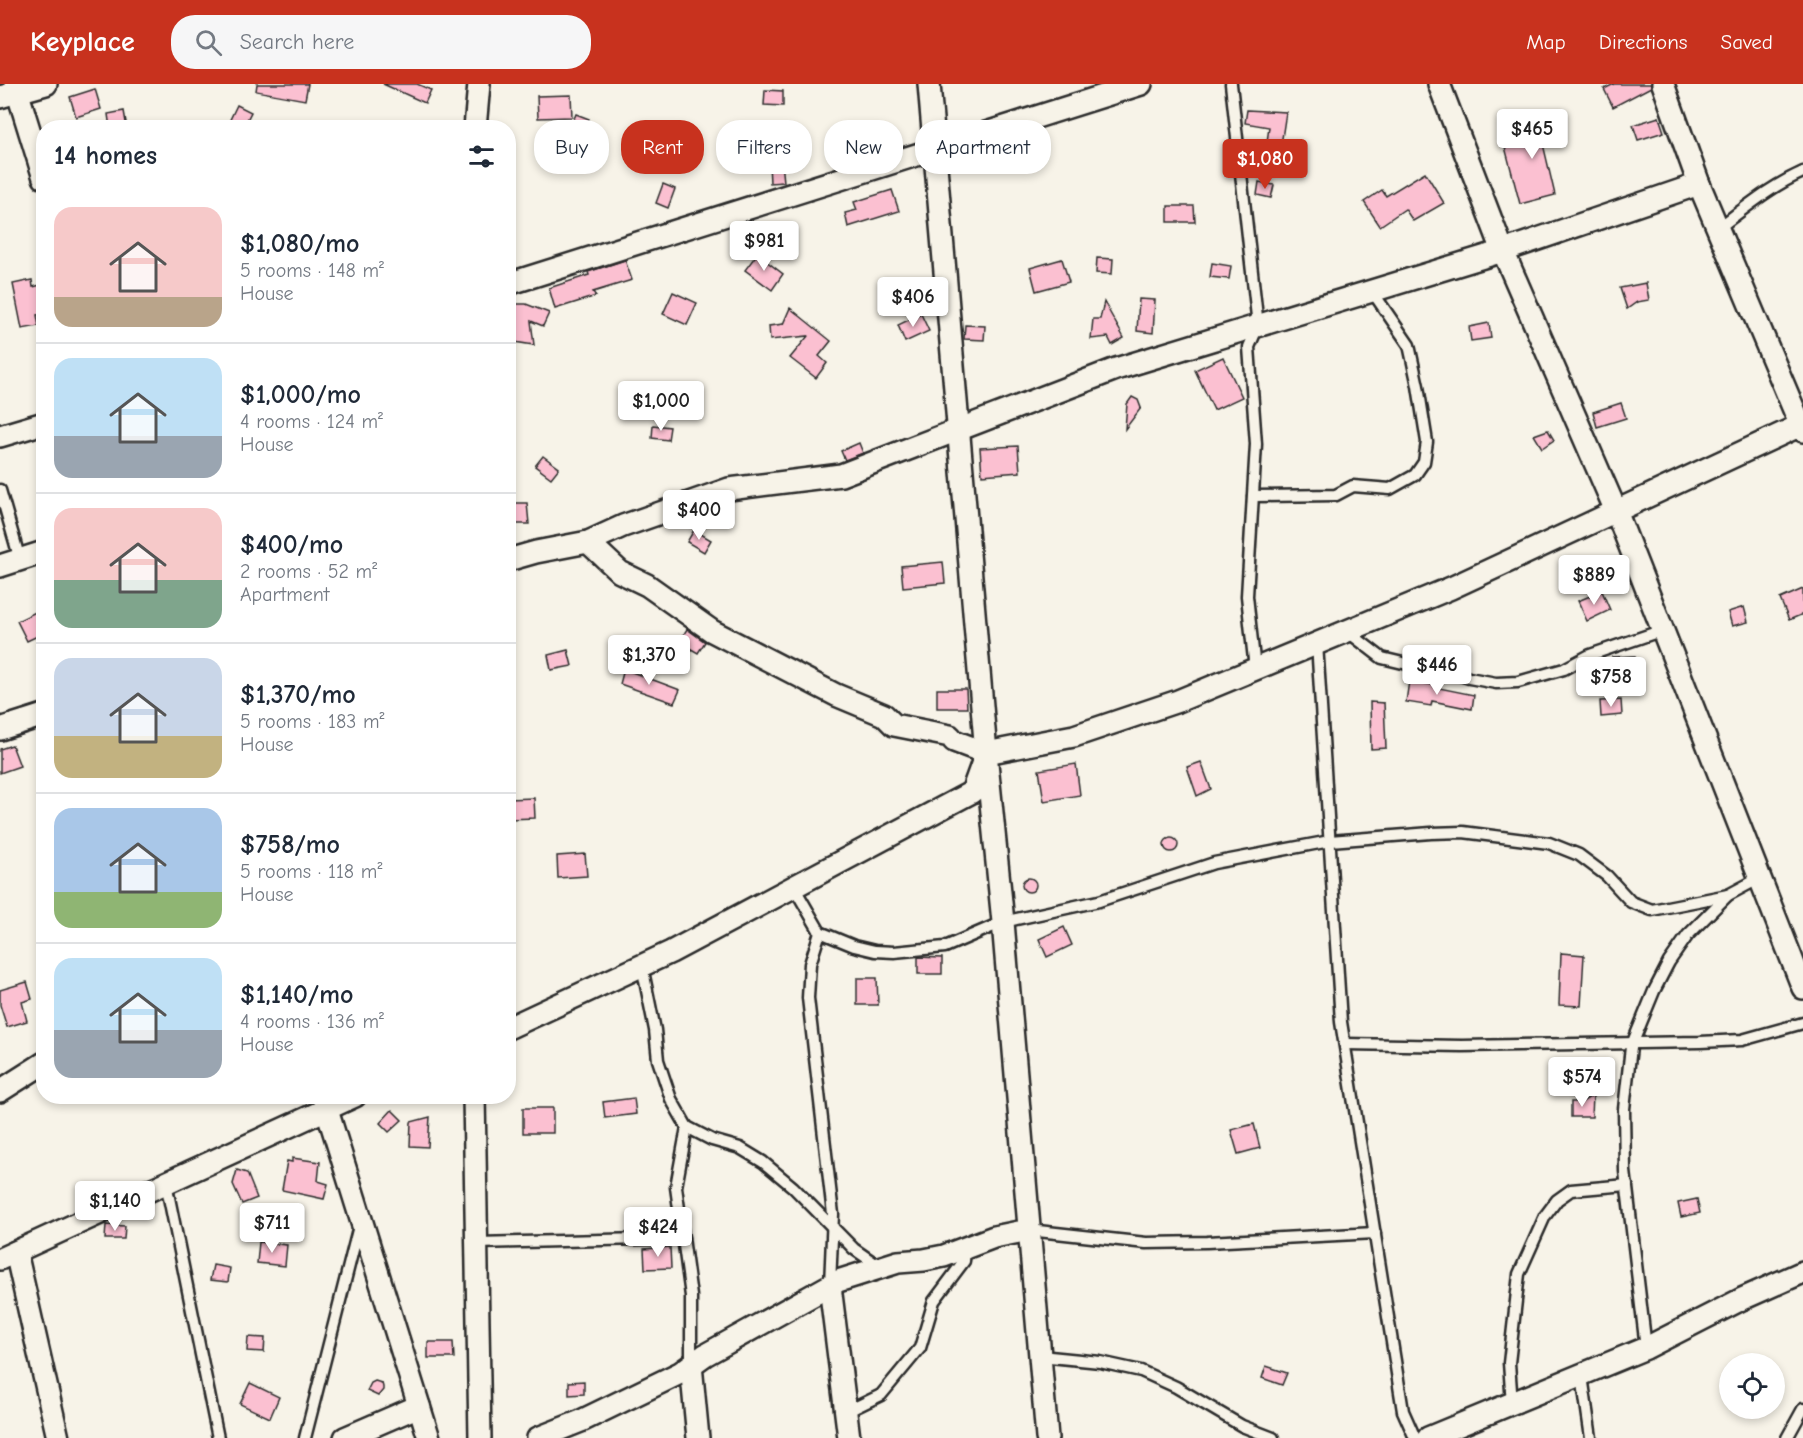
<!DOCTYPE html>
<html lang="en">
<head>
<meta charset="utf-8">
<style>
	:root { --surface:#fff; --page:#f6f6f7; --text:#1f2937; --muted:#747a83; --line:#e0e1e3; --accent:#c8321e }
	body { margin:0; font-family:"Comic Neue",sans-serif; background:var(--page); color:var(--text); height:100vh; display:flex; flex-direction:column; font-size:22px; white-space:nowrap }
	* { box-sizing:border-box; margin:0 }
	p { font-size:20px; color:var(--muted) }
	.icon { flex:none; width:33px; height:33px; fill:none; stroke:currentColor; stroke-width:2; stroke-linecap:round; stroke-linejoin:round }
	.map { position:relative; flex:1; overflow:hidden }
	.details { position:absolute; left:36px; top:36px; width:480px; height:984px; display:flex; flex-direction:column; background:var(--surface); border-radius:24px; box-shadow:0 3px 9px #0003 }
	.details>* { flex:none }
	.guide { position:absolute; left:534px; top:36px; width:570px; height:54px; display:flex; gap:12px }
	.buttons { position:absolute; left:1719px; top:1269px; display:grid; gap:12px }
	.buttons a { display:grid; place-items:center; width:66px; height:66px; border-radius:50%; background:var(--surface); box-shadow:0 3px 9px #0003; font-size:30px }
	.price { position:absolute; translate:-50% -51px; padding:0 14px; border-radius:6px; background:#fff; color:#222; font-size:20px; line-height:39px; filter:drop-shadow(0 2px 3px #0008) }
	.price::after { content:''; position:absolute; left:50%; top:36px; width:18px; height:14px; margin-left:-9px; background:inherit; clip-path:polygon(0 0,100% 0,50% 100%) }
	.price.on { background:var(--accent); color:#fff }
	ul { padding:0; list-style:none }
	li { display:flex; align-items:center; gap:18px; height:150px; padding:0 18px }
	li+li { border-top:2px solid var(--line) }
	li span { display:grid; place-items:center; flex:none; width:168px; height:120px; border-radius:18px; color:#555 }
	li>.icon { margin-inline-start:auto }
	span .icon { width:72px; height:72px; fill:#fffc; stroke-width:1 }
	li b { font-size:26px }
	h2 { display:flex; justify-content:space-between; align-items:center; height:72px; padding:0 18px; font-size:26px }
	.chip { padding:0 21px; border-radius:24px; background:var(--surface); box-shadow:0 3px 9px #0003; font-size:21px; line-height:54px }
	.chip.on { background:var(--accent); color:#fff }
	header { display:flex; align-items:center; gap:36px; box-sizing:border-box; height:84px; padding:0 30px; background:var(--accent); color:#fff }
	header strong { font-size:28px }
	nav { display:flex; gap:33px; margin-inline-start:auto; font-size:21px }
	.search { width:420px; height:54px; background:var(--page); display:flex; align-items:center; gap:15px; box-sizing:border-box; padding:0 21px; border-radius:24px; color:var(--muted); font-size:22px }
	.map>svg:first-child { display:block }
	.building { fill:#fbc0d1; stroke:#2b2b2b; stroke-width:1.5 }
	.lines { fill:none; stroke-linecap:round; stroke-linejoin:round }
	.lane-casing { stroke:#2b2b2b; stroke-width:15 }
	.street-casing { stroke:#2b2b2b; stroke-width:26 }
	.lane { stroke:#f7f3e8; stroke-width:10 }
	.street { stroke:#f7f3e8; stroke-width:21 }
</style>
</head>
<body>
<header>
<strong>Keyplace</strong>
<div class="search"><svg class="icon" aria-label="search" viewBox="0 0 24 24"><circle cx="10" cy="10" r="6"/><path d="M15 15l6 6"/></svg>Search here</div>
<nav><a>Map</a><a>Directions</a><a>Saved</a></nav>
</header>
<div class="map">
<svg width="1803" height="1354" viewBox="0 0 1803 1354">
	<rect width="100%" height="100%" fill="#f7f3e8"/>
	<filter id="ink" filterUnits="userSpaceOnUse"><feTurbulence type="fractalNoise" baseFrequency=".0167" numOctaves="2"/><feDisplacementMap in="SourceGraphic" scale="12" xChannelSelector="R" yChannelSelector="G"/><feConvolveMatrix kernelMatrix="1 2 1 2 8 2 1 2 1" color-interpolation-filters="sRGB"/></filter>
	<g filter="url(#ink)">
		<g class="building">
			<polygon points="257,0 308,0 305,16 256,7"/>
			<polygon points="383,0 417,0 431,6 425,19"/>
			<polygon points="1614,0 1651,0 1651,3 1613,23 1604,5"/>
			<polygon points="95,5 101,25 76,33 70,13"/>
			<polygon points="765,6 783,7 783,22 764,21"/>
			<polygon points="571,11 572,33 538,34 537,12"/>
			<polygon points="237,21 251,28 243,44 226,44"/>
			<polygon points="1247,26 1286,28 1281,61 1267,58 1269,43 1245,39"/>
			<polygon points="124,27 127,44 110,44 108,30"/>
			<polygon points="576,30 589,35 584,48 571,42"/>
			<polygon points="1556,32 1561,50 1543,60 1555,111 1520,120 1504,59 1526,49 1524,41"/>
			<polygon points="1659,33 1664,48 1638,56 1633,41"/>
			<polygon points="686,54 693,66 673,79 665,67"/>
			<polygon points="782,78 784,98 770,99 769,79"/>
			<polygon points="1425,88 1444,119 1413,137 1405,125 1380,142 1364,118 1382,106 1386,112"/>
			<polygon points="1259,98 1274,101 1271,114 1257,111"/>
			<polygon points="663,100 675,105 668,124 656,119"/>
			<polygon points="892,106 899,127 848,143 845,129 857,126 854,118"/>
			<polygon points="1168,122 1194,122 1195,138 1168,138"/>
			<polygon points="757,170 783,190 772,206 745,186"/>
			<polygon points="1097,174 1113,175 1112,190 1096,189"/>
			<polygon points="1062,175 1069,198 1036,207 1030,184"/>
			<polygon points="625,176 632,196 593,208 596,212 555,225 549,204 589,191 588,188"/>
			<polygon points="1212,179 1231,182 1229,195 1210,193"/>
			<polygon points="32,196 33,203 44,200 44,230 37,231 39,242 22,245 13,200"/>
			<polygon points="1646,199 1649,216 1637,218 1627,225 1620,204"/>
			<polygon points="673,208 697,219 687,241 663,230"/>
			<polygon points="1139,215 1155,216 1153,249 1137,247"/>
			<polygon points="1104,218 1124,254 1112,261 1108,253 1091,255 1093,235 1100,235"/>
			<polygon points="508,220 526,220 549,229 543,242 531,237 534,261 508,257"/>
			<polygon points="790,224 831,257 819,272 827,279 816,294 790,274 808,252 770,256 769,242 783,240"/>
			<polygon points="921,230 929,247 905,258 898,241"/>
			<polygon points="1489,239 1491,254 1471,257 1469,243"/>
			<polygon points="965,241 985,242 984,256 964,255"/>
			<polygon points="1223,273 1242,313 1214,326 1195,286"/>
			<polygon points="1132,313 1138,316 1141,324 1125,345 1127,320"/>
			<polygon points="1621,319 1626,334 1597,343 1593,328"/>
			<polygon points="653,341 670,343 668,356 652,354"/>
			<polygon points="1548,346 1554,356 1542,364 1534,351"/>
			<polygon points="859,359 863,369 845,376 841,367"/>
			<polygon points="1018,362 1020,388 982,391 980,364"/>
			<polygon points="543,372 559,384 551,394 535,382"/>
			<polygon points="508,419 527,419 529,440 508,440"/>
			<polygon points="694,446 711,456 704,468 687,458"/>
			<polygon points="943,478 945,499 903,503 901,482"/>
			<polygon points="1803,505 1803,530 1789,536 1780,515"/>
			<polygon points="1602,507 1610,526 1587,537 1578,517"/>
			<polygon points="1744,523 1748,538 1732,542 1728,528"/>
			<polygon points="44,524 44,549 27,557 17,537"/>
			<polygon points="687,545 705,558 698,569 679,558"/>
			<polygon points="568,566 572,582 551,586 548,571"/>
			<polygon points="1635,572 1636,588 1613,589 1612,573"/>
			<polygon points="624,585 680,606 674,619 620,600"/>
			<polygon points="1409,597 1434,601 1434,603 1474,611 1472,625 1432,617 1431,622 1406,618"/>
			<polygon points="937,605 966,605 967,624 937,624"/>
			<polygon points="1621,616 1622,631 1601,633 1600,617"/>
			<polygon points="1370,618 1384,619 1386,664 1371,665"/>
			<polygon points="12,661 20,682 0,689 0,665"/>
			<polygon points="1201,678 1211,705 1197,712 1187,683"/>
			<polygon points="1076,680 1080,711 1044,717 1039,686"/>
			<polygon points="534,714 535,734 508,735 508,715"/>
			<circle cx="1171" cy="761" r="7"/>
			<polygon points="585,770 587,792 558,794 557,772"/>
			<circle cx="1029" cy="801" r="7"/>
			<polygon points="1064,843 1072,861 1047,873 1039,855"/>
			<polygon points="1561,869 1584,871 1581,922 1559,921"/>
			<polygon points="918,873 942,874 942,890 918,890"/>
			<polygon points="857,894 877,894 878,921 857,921"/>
			<polygon points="27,898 32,915 22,918 27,937 7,943 0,921 0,906"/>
			<polygon points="1593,1011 1592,1033 1571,1033 1571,1018 1582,1018"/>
			<polygon points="634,1014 636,1030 605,1034 603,1018"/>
			<rect x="523" y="1024" width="30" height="25"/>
			<polygon points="392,1026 402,1036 389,1048 380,1039"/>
			<polygon points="430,1033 428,1063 410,1062 411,1038"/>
			<polygon points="1254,1040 1260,1064 1238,1070 1231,1046"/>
			<polygon points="292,1074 320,1078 318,1097 328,1100 324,1115 282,1106 287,1077 292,1078"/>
			<polygon points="237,1086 247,1089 257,1114 242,1120 233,1100"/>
			<polygon points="1697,1115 1700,1129 1681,1133 1678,1119"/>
			<polygon points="106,1141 125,1142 124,1155 105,1155"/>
			<polygon points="259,1158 287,1161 285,1182 257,1179"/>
			<polygon points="670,1163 671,1184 645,1185 644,1165"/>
			<polygon points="213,1181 230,1184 228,1198 210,1196"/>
			<polygon points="248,1253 265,1254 264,1268 247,1267"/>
			<polygon points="428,1258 453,1258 454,1274 428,1274"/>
			<polygon points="1266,1282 1287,1289 1282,1301 1262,1294"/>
			<polygon points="375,1297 382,1299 383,1303 383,1306 378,1312 367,1307 371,1299"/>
			<polygon points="584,1297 584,1310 569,1311 569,1298"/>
			<polygon points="250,1299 279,1313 270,1334 240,1320"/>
		</g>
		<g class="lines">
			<g class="lane-casing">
				<g id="lane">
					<polyline points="1231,0 1258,242 1249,263 1256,360 1247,512 1255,585"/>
					<path d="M1717 145C1745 124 1771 102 1803 88"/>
					<polyline points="0,406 20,476"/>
					<polyline points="1253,412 1336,411 1353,402 1390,405 1415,391 1424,378 1427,358 1418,302 1409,261 1372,207"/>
					<polyline points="1347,547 1382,574 1407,580 1441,584 1469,594 1496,599 1518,598 1564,585 1590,571 1663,546"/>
					<polyline points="1317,559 1341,938 1403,1327 1415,1354"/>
					<polyline points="794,803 820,848 854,862 875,867 894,868 945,863 1003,838 1099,817 1214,779 1330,757 1431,749 1463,748 1549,759 1579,771 1607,792 1631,818 1652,826 1728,811"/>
					<polyline points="820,848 810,880 808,914 833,1130 830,1201"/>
					<polyline points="642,882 655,946 658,976 671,1015 687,1043 712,1056 740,1064 763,1078 793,1103 854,1165 880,1183"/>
					<polyline points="1345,960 1462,962 1700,958 1742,956 1803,939"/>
					<polyline points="687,1043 676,1103 691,1212 691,1280"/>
					<polyline points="166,1099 218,1354"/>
					<polyline points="1029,1146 1146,1159 1207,1158 1375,1149"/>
					<polyline points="477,1159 683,1154"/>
					<polyline points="1646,1264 1625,1087 1624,1025 1631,963 1654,907 1669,878 1688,851 1728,811 1760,794"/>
					<polyline points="1040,1272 1100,1278 1141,1287 1176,1303 1242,1342 1273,1354"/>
					<polyline points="1582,1292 1591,1354"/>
					<polyline points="1512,1320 1509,1279 1519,1190 1545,1132 1557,1116 1571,1106 1627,1101"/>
					<polyline points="846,1328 881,1311 920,1264 934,1217 964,1177 965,1164"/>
					<polyline points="305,1354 359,1142"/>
					<polyline points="1787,1354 1803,1325"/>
				</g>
			</g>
			<g class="street-casing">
				<g id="street">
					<polyline points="15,0 44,94"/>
					<polyline points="929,0 986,669 1003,838 1047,1354"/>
					<polyline points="1439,0 1503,167 1616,427 1803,904"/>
					<polyline points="1663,0 1699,100 1803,347"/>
					<polyline points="0,13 46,0"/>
					<polyline points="475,44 479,0"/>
					<polyline points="508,200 1141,0"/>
					<polyline points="0,352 44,339"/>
					<polyline points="588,458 620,488 647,501 712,547 836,611 884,631 894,641 950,652 954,657 986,669 1074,652 1178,617 1451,504 1803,340"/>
					<polyline points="508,476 536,468 588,458 623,442 729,405 841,391 1116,285 1503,167 1699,100"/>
					<polyline points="0,482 44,468"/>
					<polyline points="0,645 44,631"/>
					<polyline points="508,944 671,868 972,708 984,675"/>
					<polyline points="0,1007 44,979"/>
					<polyline points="474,1012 480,1354"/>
					<polyline points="323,1013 429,1354"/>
					<polyline points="16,1168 58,1354"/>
					<polyline points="0,1175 355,1012"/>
					<polyline points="830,1202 849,1354"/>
					<polyline points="691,1281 698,1354"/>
					<polyline points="345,1354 419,1322"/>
					<polyline points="538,1354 581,1337 680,1289 705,1271 838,1197 898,1178 924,1176 944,1172 994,1153 1029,1146"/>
					<polyline points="1428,1354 1646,1264 1742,1215 1803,1188"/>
				</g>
			</g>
			<use href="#lane" class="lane"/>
			<use href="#street" class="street"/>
		</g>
	</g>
</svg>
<div class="buttons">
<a><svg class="icon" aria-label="locate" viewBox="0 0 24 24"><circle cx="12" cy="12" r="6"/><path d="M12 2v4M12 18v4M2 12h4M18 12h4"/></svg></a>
</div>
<b class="price" style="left:1532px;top:76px">$465</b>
<b class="price on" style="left:1265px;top:106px">$1,080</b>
<b class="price" style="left:764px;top:188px">$981</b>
<b class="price" style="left:913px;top:244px">$406</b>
<b class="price" style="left:661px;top:348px">$1,000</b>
<b class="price" style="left:699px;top:457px">$400</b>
<b class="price" style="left:1594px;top:522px">$889</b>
<b class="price" style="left:649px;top:602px">$1,370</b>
<b class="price" style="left:1437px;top:612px">$446</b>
<b class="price" style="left:1611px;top:624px">$758</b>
<b class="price" style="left:1582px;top:1024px">$574</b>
<b class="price" style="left:115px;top:1148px">$1,140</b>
<b class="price" style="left:272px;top:1170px">$711</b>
<b class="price" style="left:658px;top:1174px">$424</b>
<div class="guide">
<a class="chip">Buy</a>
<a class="chip on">Rent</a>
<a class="chip">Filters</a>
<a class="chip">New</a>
<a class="chip">Apartment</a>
</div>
<section class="details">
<h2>14 homes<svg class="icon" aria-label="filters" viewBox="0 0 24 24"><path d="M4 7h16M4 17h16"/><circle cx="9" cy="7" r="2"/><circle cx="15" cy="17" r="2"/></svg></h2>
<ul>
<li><span style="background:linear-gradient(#f6c9c9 75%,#b9a48a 0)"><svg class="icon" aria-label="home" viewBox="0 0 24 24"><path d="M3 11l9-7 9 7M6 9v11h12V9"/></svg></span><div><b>$1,080/mo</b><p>5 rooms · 148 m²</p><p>House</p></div></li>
<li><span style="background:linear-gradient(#bfe0f5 65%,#9aa5b1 0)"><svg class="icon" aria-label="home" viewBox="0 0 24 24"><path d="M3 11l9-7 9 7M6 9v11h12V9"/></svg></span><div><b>$1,000/mo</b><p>4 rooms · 124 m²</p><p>House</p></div></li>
<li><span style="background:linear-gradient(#f6c9c9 60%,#7fa58c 0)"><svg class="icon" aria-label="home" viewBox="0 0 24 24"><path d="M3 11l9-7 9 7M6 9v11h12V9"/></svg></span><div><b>$400/mo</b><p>2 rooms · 52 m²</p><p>Apartment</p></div></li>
<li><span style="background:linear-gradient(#c9d6e8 65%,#c2b280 0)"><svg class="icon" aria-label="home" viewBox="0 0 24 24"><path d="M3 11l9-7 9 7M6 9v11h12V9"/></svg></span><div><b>$1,370/mo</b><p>5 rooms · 183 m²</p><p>House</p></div></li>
<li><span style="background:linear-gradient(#a9c7e8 70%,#8fb573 0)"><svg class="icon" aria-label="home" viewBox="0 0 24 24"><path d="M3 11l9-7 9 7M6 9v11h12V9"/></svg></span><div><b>$758/mo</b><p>5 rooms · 118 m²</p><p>House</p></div></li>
<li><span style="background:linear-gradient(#bfe0f5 60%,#9aa5b1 0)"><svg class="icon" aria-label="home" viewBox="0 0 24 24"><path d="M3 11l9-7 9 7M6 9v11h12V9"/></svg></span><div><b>$1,140/mo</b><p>4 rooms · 136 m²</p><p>House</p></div></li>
</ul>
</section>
</div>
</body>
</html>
